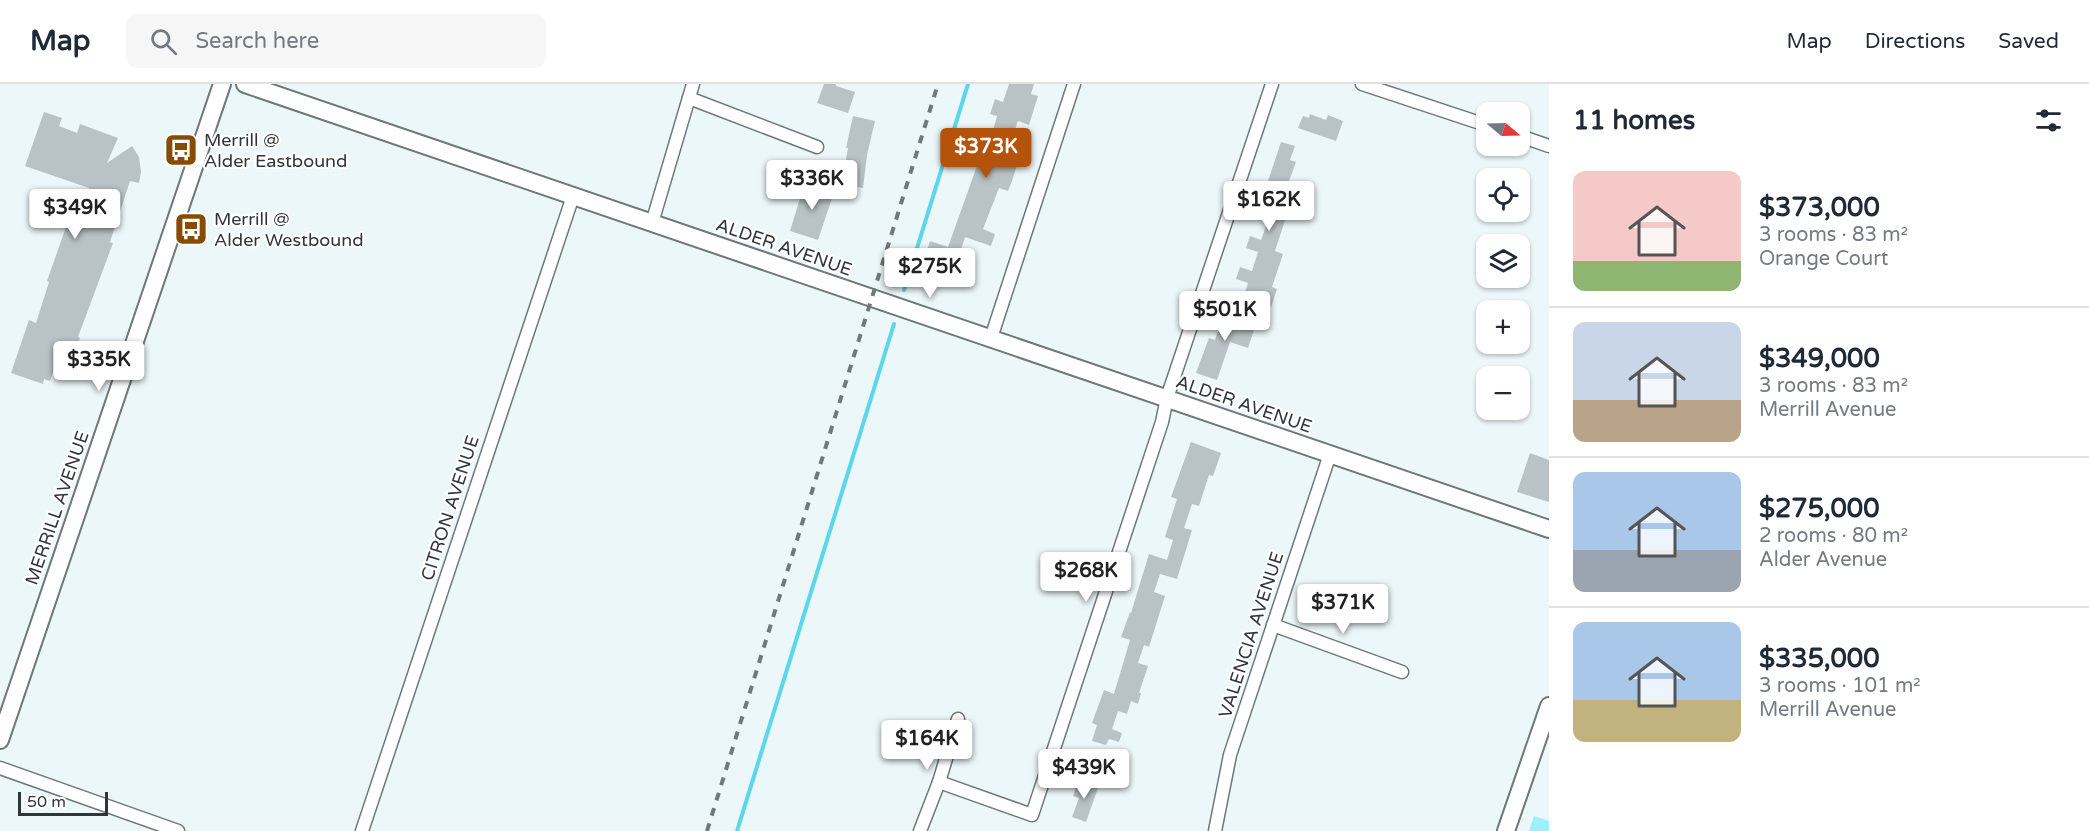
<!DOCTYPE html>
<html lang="en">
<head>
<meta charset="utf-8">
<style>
	:root { --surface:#fff; --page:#f6f6f7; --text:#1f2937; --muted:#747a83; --line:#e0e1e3; --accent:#b45309 }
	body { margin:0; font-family:"Varela Round",sans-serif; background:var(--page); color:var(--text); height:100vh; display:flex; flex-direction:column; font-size:22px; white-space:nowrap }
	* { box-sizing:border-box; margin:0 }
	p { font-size:20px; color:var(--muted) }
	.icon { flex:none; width:33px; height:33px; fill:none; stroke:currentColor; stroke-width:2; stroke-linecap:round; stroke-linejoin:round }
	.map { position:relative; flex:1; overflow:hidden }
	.drawer { display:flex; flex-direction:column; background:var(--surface); width:540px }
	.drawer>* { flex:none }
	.needle { width:39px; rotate:109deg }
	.buttons { position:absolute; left:1476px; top:18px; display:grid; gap:12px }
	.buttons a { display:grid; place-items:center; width:54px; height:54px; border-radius:12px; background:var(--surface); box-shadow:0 2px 4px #0004; font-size:30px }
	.scale { position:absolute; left:18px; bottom:15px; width:90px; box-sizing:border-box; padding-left:6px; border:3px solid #303535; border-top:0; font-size:16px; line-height:21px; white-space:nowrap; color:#303535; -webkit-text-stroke:4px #fff; paint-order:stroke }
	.price { position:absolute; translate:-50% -51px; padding:0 14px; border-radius:6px; background:#fff; color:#222; font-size:20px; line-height:39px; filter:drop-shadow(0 2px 3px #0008) }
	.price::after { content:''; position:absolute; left:50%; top:36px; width:18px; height:14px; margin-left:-9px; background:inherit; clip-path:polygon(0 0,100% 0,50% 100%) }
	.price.on { background:var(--accent); color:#fff }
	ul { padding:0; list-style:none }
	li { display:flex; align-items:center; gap:18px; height:150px; padding:0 24px }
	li+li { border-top:2px solid var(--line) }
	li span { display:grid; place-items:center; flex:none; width:168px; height:120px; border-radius:12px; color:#555 }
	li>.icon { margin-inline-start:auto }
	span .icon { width:72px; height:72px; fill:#fffc; stroke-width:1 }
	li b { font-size:26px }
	h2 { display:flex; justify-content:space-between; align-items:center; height:72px; padding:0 24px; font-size:26px }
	header { display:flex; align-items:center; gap:36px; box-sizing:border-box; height:84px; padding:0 30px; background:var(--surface); border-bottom:2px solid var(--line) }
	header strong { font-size:28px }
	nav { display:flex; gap:33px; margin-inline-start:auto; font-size:21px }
	.search { width:420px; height:54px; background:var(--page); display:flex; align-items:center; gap:15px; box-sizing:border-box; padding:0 21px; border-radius:12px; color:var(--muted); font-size:22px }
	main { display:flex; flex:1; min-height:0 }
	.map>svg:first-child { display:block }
	.green { fill:#9eeffe }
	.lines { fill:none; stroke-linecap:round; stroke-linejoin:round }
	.stream { stroke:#5bd7ec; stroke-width:4 }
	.building { fill:#b9c3c5 }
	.street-casing { stroke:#6e7779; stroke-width:15 }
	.secondary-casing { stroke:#6e7779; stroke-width:20 }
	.street { stroke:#fff; stroke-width:12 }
	.secondary { stroke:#fff; stroke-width:16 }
	.rail { stroke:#717879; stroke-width:4; stroke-dasharray:8 8; stroke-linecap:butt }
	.labels { text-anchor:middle; stroke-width:4.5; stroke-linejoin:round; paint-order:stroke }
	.poi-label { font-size:18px; fill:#303535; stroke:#fff; text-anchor:start }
	.street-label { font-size:18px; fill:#303535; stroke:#fff }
</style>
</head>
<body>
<header>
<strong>Map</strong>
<div class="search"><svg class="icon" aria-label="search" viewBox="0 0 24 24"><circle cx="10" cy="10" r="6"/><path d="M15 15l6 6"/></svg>Search here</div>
<nav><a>Map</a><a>Directions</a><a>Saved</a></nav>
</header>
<main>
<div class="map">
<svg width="1549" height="747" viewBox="0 0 1549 747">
	<rect width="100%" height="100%" fill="#ecf7f9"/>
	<polygon class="green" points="1534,732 1549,737 1549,747 1529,747"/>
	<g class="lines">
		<g class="stream">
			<polyline points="904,206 968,0"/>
			<polyline points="737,747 894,240"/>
		</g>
	</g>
	<g class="building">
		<polygon points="824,0 836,0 836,2 855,8 848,29 817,19"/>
		<polygon points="1009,0 1034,0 1031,10 1038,12 1029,41 1018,37 1011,57 1016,58 1010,76 1018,78 1012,97 1008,107 999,104 983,145 995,150 991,162 965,153 950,201 938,197 942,185 923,179 930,157 948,163 978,79 976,78 985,48 992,50 997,32 990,30 995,15 1003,18"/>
		<polygon points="44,28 62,34 59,42 77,49 80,40 118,54 107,79 132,62 139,73 141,88 139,99 130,97 110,158 113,159 78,253 80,254 70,287 55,282 50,297 44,295 43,300 11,289 29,236 36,239 49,198 47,197 66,143 68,144 75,123 83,125 89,104 25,82"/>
		<polygon points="1310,30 1326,36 1328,31 1343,37 1336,57 1298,44 1303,32 1309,34"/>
		<polygon points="853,32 875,37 867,71 863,104 842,100 848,64 846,64"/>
		<polygon points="1281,58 1295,62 1290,76 1296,78 1278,127 1287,130 1275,167 1283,170 1272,203 1277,205 1271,223 1243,214 1248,199 1236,195 1240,183 1252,187 1258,168 1246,164 1250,152 1261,156 1268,137 1256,133"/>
		<polygon points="805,98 834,108 818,156 790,147"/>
		<polygon points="1236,218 1249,222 1243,242 1254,246 1248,264 1230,258 1217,296 1196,289 1209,254 1215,256 1220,241 1227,243"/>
		<polygon points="1191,358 1221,369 1213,392 1209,391 1199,422 1192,420 1184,444 1192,446 1177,495 1160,490 1154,508 1165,512 1149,563 1144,561 1138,579 1148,582 1139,609 1141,609 1138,620 1131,617 1127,630 1118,627 1112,645 1122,649 1119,658 1109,655 1106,661 1092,657 1097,641 1092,639 1104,606 1114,610 1130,556 1121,553 1130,528 1131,529 1149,470 1167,476 1173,456 1165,453 1177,415 1171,413"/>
		<polygon points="1530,369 1549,376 1549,418 1517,408"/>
		<polygon points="1078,697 1098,704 1086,738 1072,733 1079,714 1073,712"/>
	</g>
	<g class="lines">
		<g class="street-casing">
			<g id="street">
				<polyline points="1362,0 1486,41"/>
				<polyline points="689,14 817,63"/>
				<polyline points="1520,52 1549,62"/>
				<polyline points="652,139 693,0"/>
				<polyline points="991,254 1074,0"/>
				<polyline points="1273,541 1402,588"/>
				<polyline points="0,684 178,747"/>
				<polyline points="939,698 1032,731 1162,338 1167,314 1272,0"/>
				<polyline points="362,747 573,112"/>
				<polyline points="920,747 939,698 958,635"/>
				<polyline points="1215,747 1230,671 1330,370"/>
			</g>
		</g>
		<g class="secondary-casing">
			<g id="secondary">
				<polyline points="245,0 1549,445"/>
				<polyline points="0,656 222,0"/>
				<polyline points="1506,747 1549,622"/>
			</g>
		</g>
		<use href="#street" class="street"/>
		<use href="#secondary" class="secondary"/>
		<polyline class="rail" points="707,747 938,0"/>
	</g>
	<defs>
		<g id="bus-square" transform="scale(1.725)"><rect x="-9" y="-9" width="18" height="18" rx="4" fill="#874b06" stroke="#fff"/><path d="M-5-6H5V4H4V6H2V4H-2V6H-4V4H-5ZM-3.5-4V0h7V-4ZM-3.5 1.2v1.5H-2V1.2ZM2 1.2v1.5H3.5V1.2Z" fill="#fff"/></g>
	</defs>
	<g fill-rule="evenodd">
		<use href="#bus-square" x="181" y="66"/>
		<use href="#bus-square" x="191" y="145"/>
	</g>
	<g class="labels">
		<g class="poi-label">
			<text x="204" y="62">Merrill @<tspan x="204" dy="21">Alder Eastbound</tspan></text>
			<text x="214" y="141">Merrill @<tspan x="214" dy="21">Alder Westbound</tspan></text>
		</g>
		<g class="street-label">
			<text transform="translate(784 163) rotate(19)" y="6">ALDER AVENUE</text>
			<text transform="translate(1244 320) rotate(19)" y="6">ALDER AVENUE</text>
			<text transform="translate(57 424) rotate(-71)" y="6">MERRILL AVENUE</text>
			<text transform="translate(450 424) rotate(-72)" y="6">CITRON AVENUE</text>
			<text transform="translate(1251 551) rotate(-72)" y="6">VALENCIA AVENUE</text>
		</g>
	</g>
</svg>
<div class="buttons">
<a><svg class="needle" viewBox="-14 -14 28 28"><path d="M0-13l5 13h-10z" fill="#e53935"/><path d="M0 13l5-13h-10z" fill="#747a83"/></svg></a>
<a><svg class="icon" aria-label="locate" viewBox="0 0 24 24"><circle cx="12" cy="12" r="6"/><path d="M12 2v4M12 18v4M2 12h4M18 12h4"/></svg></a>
<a><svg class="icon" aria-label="layers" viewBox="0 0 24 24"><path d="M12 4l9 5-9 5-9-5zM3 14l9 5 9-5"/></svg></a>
<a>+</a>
<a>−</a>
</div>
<div class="scale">50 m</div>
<b class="price on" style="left:986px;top:95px">$373K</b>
<b class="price" style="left:812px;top:127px">$336K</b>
<b class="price" style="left:1269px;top:148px">$162K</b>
<b class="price" style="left:75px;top:156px">$349K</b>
<b class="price" style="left:930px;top:215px">$275K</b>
<b class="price" style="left:1225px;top:258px">$501K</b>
<b class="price" style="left:99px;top:308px">$335K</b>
<b class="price" style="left:1086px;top:519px">$268K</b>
<b class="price" style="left:1343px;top:551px">$371K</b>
<b class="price" style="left:927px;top:687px">$164K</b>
<b class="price" style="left:1084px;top:716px">$439K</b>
</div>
<section class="drawer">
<h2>11 homes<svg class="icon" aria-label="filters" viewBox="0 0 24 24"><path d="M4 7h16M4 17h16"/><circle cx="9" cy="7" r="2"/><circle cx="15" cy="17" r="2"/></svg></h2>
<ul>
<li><span style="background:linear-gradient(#f6c9c9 75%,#8fb573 0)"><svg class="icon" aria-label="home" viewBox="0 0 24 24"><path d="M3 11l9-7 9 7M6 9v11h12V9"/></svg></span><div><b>$373,000</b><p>3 rooms · 83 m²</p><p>Orange Court</p></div></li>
<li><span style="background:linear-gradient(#c9d6e8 65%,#b9a48a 0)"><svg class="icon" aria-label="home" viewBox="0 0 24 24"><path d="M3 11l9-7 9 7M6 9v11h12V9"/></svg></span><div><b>$349,000</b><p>3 rooms · 83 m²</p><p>Merrill Avenue</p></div></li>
<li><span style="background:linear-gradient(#a9c7e8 65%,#9aa5b1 0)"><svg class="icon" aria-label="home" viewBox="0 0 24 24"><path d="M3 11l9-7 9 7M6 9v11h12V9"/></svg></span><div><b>$275,000</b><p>2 rooms · 80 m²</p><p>Alder Avenue</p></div></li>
<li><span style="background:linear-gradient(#a9c7e8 65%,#c2b280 0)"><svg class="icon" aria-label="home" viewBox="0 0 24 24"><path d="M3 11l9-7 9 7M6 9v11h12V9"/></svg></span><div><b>$335,000</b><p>3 rooms · 101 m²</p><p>Merrill Avenue</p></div></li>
</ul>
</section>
</main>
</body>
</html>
